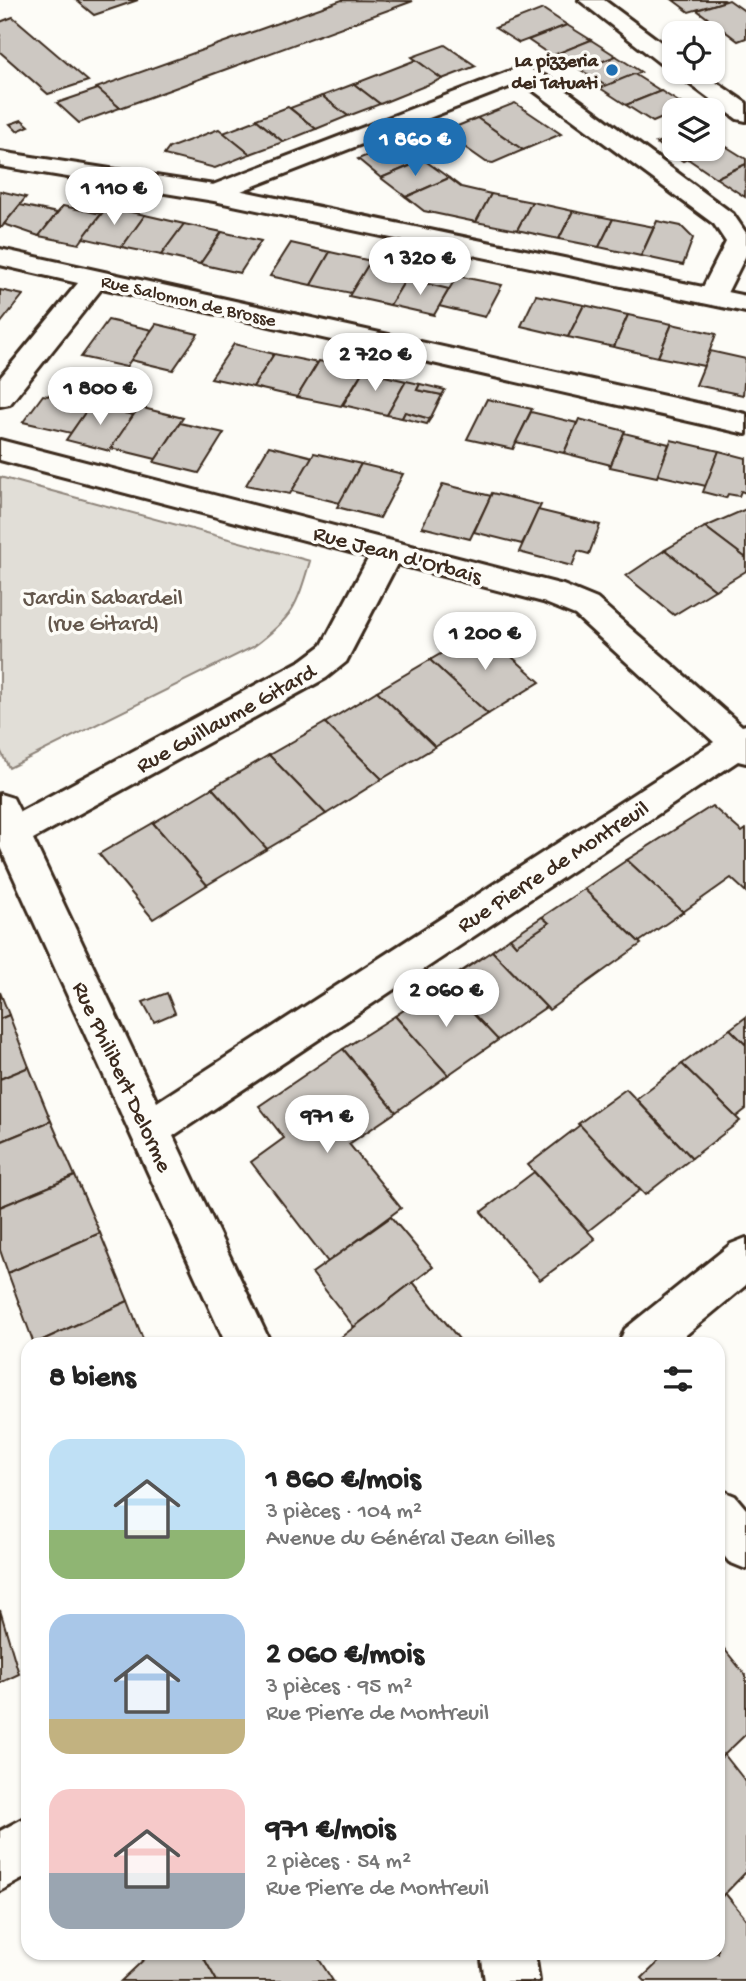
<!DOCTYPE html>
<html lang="fr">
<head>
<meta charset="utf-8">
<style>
	:root { --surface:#fff; --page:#f6f6f6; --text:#222; --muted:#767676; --accent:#1f6fb2 }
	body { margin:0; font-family:"Gochi Hand",sans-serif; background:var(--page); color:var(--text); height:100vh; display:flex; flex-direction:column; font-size:26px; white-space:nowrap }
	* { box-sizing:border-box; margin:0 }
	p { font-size:23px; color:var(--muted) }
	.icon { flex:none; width:38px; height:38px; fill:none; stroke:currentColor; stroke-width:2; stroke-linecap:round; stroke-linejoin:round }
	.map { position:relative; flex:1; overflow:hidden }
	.panel { position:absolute; left:21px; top:1337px; width:704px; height:623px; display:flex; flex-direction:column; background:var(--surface); border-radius:21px; box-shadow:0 2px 5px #0004 }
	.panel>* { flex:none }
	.buttons { position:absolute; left:662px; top:21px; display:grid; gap:14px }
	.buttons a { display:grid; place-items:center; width:63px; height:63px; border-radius:14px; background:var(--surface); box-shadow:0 2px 5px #0004; font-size:35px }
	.price { position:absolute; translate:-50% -60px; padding:0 16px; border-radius:24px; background:#fff; color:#222; font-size:23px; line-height:46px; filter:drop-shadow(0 2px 4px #0008) }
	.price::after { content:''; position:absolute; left:50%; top:42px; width:21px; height:16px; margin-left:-10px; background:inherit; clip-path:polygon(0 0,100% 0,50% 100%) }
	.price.selected { background:var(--accent); color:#fff }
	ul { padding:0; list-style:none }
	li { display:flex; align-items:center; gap:21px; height:175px; padding:0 28px }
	li span { display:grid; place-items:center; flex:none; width:196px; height:140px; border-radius:21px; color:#555 }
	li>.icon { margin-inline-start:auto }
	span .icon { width:84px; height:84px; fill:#fffc; stroke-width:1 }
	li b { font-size:30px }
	h2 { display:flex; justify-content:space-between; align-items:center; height:84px; padding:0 28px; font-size:30px }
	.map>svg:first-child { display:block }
	.green { fill:#e1ded7; stroke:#8e847a; stroke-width:2 }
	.building { fill:#cdc8c2; stroke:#3b2a1e; stroke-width:2 }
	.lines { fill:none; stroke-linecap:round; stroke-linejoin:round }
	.street-casing { stroke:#3b2a1e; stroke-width:6 }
	.secondary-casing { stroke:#3b2a1e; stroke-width:6 }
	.street { fill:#fdfcf7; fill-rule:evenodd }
	.secondary { fill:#fdfcf7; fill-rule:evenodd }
	.poi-dot { fill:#1f6fb2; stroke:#fdfcf7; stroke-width:2.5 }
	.labels { text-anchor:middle; stroke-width:7; stroke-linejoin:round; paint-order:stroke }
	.far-poi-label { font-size:19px; font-weight:bold; fill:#3b2a1e; stroke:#fdfcf7; text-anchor:end }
	.far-street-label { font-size:19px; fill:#3b2a1e; stroke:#fdfcf7 }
	.street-label { font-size:23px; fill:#3b2a1e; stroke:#fdfcf7 }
	.park-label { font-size:23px; fill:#64574c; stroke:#fdfcf7 }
</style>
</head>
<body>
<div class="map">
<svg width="746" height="1981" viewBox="0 0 746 1981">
	<rect width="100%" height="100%" fill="#fdfcf7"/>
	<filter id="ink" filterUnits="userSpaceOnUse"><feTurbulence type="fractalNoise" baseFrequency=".0143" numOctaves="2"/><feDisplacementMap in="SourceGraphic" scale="14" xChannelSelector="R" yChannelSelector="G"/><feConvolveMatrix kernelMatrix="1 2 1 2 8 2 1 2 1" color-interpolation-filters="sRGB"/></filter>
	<g filter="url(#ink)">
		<path class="green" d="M0 477 310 561C296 608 293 617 253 647L9 768 0 750Z"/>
		<g class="building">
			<polygon points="76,0 138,0 94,15"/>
			<polygon points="342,0 413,1 120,108 96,88"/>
			<polygon points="673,0 724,0 726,1 689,12"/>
			<polygon points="729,0 746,12 746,38 738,41 697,10"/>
			<polygon points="543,9 567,25 519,43 495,28"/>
			<polygon points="13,17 88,81 48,94 0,52 0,22"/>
			<polygon points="567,25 591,40 552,56 528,40"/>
			<polygon points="591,40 616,56 581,70 556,54"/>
			<polygon points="445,45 476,66 442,79 412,57"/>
			<polygon points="616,56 641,72 606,86 581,70"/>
			<polygon points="416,60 442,79 380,104 354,84"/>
			<polygon points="634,74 661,91 626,105 600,88"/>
			<polygon points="354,84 380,104 348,116 322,96"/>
			<polygon points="98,89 120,108 79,123 57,103"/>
			<polygon points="661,91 687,107 674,110 674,113 653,122 626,105"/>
			<polygon points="322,96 348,116 316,129 290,108"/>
			<polygon points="515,103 561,134 523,150 477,118"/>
			<polygon points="288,107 316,129 283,142 256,119"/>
			<polygon points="477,118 523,150 493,163 486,162 443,132"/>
			<polygon points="22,120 29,126 17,131 10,124"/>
			<polygon points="257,120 283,142 250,154 223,133"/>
			<polygon points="219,129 250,154 215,168 164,155 169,148"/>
			<polygon points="674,136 674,149 711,149 683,161 656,143"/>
			<polygon points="408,139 431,157 381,178 358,159"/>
			<polygon points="722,144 746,159 746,164 716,178 688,159"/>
			<polygon points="424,160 449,178 406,197 381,178"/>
			<polygon points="746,164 745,197 716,178"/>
			<polygon points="449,178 461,187 491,194 476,222 424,211 406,197"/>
			<polygon points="0,191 26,197 2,227 0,227"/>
			<polygon points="491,194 532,202 517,230 476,222"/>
			<polygon points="532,202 573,211 559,239 517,230"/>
			<polygon points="20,205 57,213 39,236 4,224"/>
			<polygon points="63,206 101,214 79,244 39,236"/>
			<polygon points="107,207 145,215 122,247 83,238"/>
			<polygon points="573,211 613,219 599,247 559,239"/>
			<polygon points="145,215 184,224 161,255 122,247"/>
			<polygon points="613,219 654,227 641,256 599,247"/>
			<polygon points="657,221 681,226 693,238 683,265 641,256"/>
			<polygon points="184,224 222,232 200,264 161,255"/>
			<polygon points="222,232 261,241 240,273 200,264"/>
			<polygon points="291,243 330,252 311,285 270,276"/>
			<polygon points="330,252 371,261 351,293 311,285"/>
			<polygon points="368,265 409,274 390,305 349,296"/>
			<polygon points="457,276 502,285 485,317 439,306"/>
			<polygon points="406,279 449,289 434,315 390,305"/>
			<polygon points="0,290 23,295 0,324"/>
			<polygon points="536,295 584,305 568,337 521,326"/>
			<polygon points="584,305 628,315 614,347 568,337"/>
			<polygon points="628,315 672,324 658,357 614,347"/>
			<polygon points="108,320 152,330 126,367 81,357"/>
			<polygon points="156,324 198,334 173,370 131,360"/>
			<polygon points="672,324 716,334 704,366 658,357"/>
			<polygon points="234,344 274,354 253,387 211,378"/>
			<polygon points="710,351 746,359 743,395 696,385"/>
			<polygon points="274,354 318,363 297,397 253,387"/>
			<polygon points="319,361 363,371 341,406 297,397"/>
			<polygon points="363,371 406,381 387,415 343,405"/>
			<polygon points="406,381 420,384 417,390 442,395 430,419 405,412 402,418 387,415"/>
			<polygon points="420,384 445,390 442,395 417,390"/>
			<polygon points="57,385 98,395 71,433 23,422 43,395 48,396"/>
			<polygon points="487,399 532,409 513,449 467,439"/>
			<polygon points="93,401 134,415 110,451 66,440"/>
			<polygon points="114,406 137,410 134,415 111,410"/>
			<polygon points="139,407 183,418 156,459 111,448"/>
			<polygon points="405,412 430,419 427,424 402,418"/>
			<polygon points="531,412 577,423 564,453 516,442"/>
			<polygon points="579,419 625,431 611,465 564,453"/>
			<polygon points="180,423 224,433 199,473 154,462"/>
			<polygon points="624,433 669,444 657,477 610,467"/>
			<polygon points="671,440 719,451 706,486 658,475"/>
			<polygon points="269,446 313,457 290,494 246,485"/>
			<polygon points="719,451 746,458 746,493 741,491 739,496 728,494 726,498 703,492"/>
			<polygon points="314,453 361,464 340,503 292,491"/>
			<polygon points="361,464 403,474 380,518 337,507"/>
			<polygon points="443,484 491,496 470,539 422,527"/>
			<polygon points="492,493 541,505 522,544 474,532"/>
			<polygon points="746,509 746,558 705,527"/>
			<polygon points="538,510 600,525 589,554 578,551 572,566 519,552"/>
			<polygon points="705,527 746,558 746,571 715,590 665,550"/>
			<polygon points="665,550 715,590 674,615 626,576"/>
			<polygon points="482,630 540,682 488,714 430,660"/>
			<polygon points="430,660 488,714 435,747 377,691"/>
			<polygon points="377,691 435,747 382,779 325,723"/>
			<polygon points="325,723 382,779 326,814 269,755"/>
			<polygon points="269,755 326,814 267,849 212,788"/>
			<polygon points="212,788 267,849 207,885 153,823"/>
			<polygon points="712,806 742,832 746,829 746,892 731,878 683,912 627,860"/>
			<polygon points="153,823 207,885 153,919 99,854"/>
			<polygon points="627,860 683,912 639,942 584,889"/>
			<polygon points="584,889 641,944 549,1010 492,951 510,938 516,945 549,923 542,917"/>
			<polygon points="542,917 549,923 516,945 510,938"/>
			<polygon points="492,951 546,1007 498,1040 444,983"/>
			<polygon points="444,983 498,1040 448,1075 395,1016"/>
			<polygon points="0,992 9,1015 0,1019"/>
			<polygon points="167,993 175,1013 154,1022 143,1002"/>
			<polygon points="9,1015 29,1067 0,1079 0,1019"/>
			<polygon points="395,1016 448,1075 396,1112 343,1049"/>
			<polygon points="746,1017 746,1045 730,1029"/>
			<polygon points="730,1029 746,1045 746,1109 736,1117 682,1064"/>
			<polygon points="343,1049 396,1112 349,1144 401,1208 328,1262 251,1162 284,1138 259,1106"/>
			<polygon points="682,1064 740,1121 692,1158 636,1099"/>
			<polygon points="29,1067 51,1121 0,1142 0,1079"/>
			<polygon points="626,1089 692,1158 645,1195 578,1124"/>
			<polygon points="51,1121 75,1176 0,1207 0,1142"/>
			<polygon points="580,1125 640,1190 588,1231 528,1165"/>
			<polygon points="534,1172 595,1239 540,1280 481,1212"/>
			<polygon points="75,1176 100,1233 8,1273 0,1250 0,1207"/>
			<polygon points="391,1217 433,1267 354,1327 312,1273"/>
			<polygon points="100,1233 128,1301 34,1344 8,1273"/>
			<polygon points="413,1282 463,1344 339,1344 336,1341"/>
			<polygon points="128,1301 145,1344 34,1344"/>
			<polygon points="0,1610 19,1674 0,1683"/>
			<polygon points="718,1641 746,1676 746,1734 718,1761"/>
			<polygon points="724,1754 746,1782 746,1872 718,1901 718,1761"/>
			<polygon points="725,1893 746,1919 746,1981 645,1981 642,1978 668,1953 718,1953 718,1901"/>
			<polygon points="151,1953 201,1953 217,1981 121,1981"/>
			<polygon points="201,1953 315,1953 333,1981 217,1981"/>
		</g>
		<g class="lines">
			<g class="street-casing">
				<g id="street">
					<polygon points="579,0 604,0 674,52 674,70 666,68"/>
					<polygon points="523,66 551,79 733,214 746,233 746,255 722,303 702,303 698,297 726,242 714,224 522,82 223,198 205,198 201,193 205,188"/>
					<polygon points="674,72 701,72 746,103 746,121 737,119"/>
					<polygon points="0,249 746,414 746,434 102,288 10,404 0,406 0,378 78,283 0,265"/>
					<path d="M0 440 563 585 597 599 742 726 746 725V763L738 761 173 1136 271 1344H226L0 847V794L13 798 20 812 302 660 322 645 369 557 0 460ZM397 564 543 602 575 615 714 742 157 1102 33 839 326 678 346 662Z"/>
					<polygon points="746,1238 746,1285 675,1344 619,1344 625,1329 731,1244"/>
					<polygon points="718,1489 735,1496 746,1509 746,1569 729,1562 718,1548"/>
					<polygon points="28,1816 28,1876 0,1891 0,1831"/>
					<polygon points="481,1953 535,1953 539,1981 485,1981"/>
				</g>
			</g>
			<g class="secondary-casing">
				<polygon id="secondary" points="0,152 214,185 746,296 746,312 214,201 0,166"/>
			</g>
			<use href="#street" class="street"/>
			<use href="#secondary" class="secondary"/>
		</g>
	</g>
	<circle class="poi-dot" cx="612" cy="70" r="7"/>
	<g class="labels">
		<g class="far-poi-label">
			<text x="598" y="66">La pizzeria<tspan x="598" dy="22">dei Tatuati</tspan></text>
		</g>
		<g class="far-street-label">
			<text transform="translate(189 299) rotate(13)" y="7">Rue Salomon de Brosse</text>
		</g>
		<g class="street-label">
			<text transform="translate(398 553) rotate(15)" y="8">Rue Jean d'Orbais</text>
			<text transform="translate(225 717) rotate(-29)" y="8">Rue Guillaume Gitard</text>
			<text transform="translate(552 865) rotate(-33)" y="8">Rue Pierre de Montreuil</text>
			<text transform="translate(124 1076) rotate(65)" y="8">Rue Philibert Delorme</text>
		</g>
		<g class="park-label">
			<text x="103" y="604">Jardin Sabardeil<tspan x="103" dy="26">(rue Gitard)</tspan></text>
		</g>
	</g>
</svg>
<div class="buttons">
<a><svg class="icon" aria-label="locate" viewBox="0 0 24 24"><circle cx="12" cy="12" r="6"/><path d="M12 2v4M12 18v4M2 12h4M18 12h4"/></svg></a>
<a><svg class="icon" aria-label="layers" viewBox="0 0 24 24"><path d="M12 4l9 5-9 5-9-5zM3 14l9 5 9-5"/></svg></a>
</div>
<b class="price selected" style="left:415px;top:178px">1 860 €</b>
<b class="price" style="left:114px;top:227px">1 110 €</b>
<b class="price" style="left:420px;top:297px">1 320 €</b>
<b class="price" style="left:375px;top:393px">2 720 €</b>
<b class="price" style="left:100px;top:427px">1 800 €</b>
<b class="price" style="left:485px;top:672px">1 200 €</b>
<b class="price" style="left:446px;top:1029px">2 060 €</b>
<b class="price" style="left:327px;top:1155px">971 €</b>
<section class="panel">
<h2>8 biens<svg class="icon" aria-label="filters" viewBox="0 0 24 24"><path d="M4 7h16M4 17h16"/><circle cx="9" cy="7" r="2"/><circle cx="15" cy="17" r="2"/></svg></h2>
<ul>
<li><span style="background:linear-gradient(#bfe0f5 65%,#8fb573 0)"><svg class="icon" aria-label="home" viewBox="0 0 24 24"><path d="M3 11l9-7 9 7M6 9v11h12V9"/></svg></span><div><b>1 860 €/mois</b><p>3 pièces · 104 m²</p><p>Avenue du Général Jean Gilles</p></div></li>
<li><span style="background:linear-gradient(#a9c7e8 75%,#c2b280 0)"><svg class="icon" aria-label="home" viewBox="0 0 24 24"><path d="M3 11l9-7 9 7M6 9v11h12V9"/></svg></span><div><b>2 060 €/mois</b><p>3 pièces · 95 m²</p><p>Rue Pierre de Montreuil</p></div></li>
<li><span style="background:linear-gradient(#f6c9c9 60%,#9aa5b1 0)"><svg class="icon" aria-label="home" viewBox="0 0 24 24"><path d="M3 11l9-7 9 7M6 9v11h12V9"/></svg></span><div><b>971 €/mois</b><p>2 pièces · 54 m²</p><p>Rue Pierre de Montreuil</p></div></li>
</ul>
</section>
</div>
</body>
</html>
